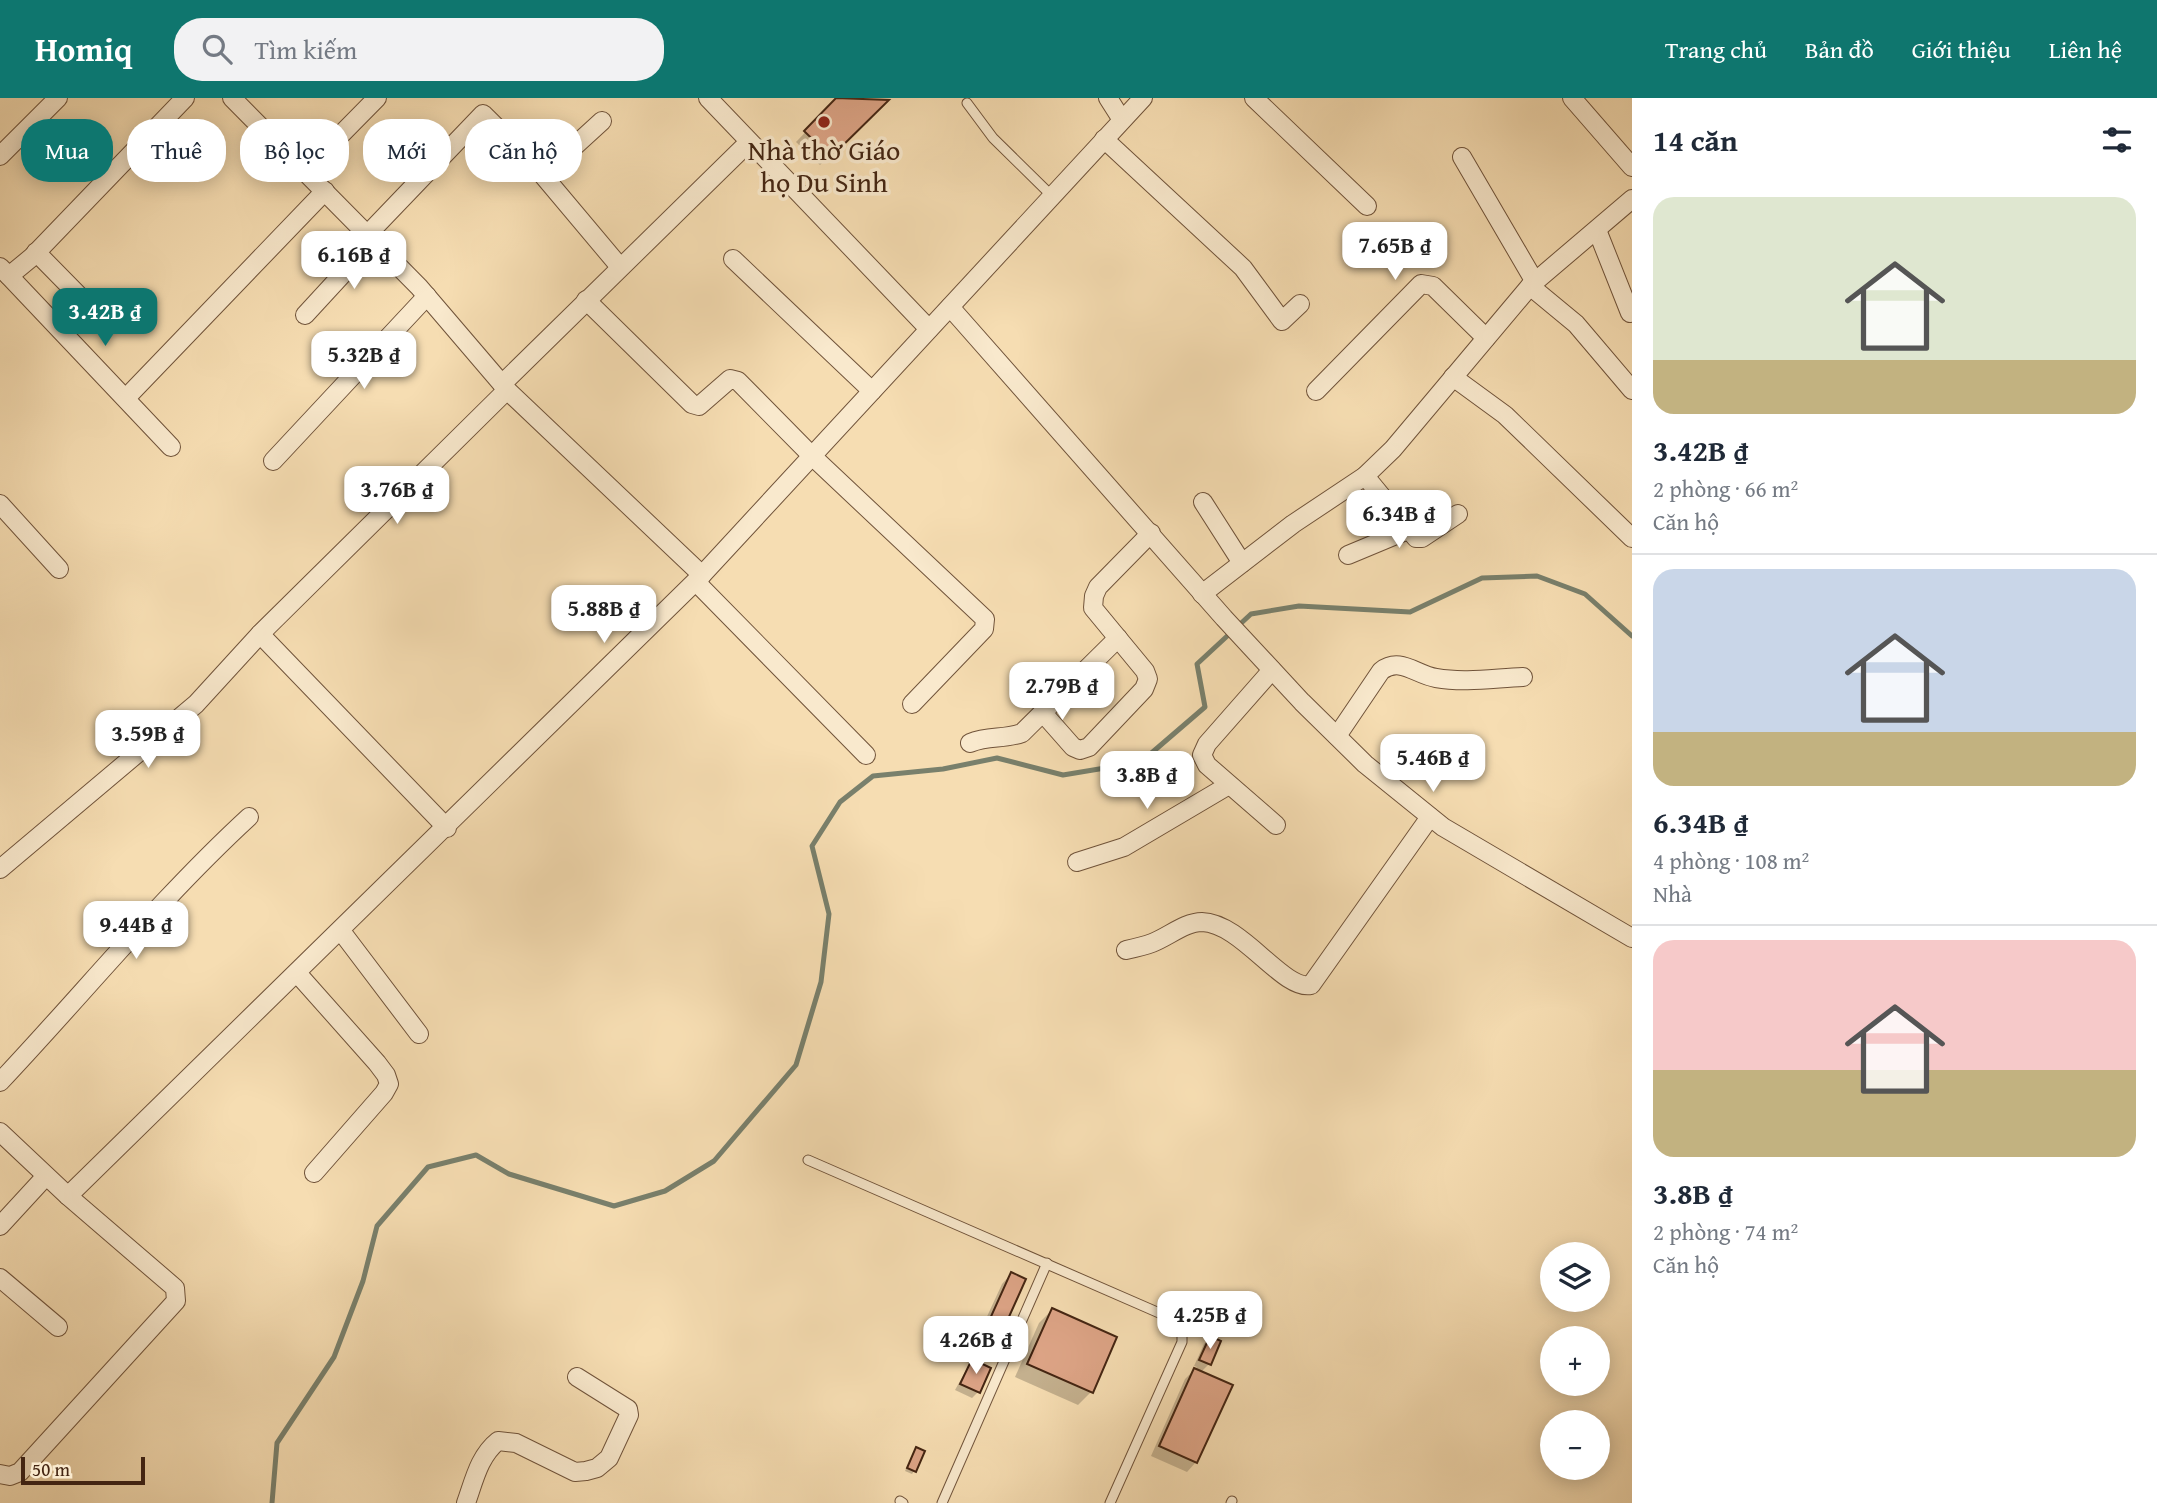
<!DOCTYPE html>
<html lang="vi">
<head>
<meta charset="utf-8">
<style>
	:root { --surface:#fff; --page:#f2f2f3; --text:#1f2937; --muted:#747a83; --line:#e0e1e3; --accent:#0f766e }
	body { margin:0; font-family:"Gentium Book Plus",serif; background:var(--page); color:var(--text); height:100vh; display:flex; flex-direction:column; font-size:26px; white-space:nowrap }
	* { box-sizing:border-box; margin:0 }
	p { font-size:23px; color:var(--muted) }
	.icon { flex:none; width:38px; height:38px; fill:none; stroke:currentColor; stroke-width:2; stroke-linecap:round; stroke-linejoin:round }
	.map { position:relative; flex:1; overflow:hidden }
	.drawer { display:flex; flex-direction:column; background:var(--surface); width:525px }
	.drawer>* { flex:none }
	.guide { position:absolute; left:21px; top:21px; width:665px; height:63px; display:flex; gap:14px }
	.fabs { position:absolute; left:1540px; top:1144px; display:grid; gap:14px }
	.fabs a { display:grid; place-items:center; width:70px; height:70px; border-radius:50%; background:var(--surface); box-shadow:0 4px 18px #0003; font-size:35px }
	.scale { position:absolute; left:21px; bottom:18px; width:124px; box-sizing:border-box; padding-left:7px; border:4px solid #442512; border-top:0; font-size:19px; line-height:24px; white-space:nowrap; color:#442512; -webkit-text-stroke:5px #f9e9cd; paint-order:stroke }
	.price { position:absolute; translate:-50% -60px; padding:0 16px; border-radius:14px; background:#fff; color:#222; font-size:23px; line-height:46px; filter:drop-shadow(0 2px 4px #0008) }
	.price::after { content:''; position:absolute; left:50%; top:42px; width:21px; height:16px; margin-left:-10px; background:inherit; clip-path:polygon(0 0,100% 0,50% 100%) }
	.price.active { background:var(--accent); color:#fff }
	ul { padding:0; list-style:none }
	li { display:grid; align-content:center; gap:14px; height:371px; padding:0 21px }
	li+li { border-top:2px solid var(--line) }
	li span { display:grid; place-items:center; height:217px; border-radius:21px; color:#555 }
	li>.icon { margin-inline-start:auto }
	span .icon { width:126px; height:126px; fill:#fffc; stroke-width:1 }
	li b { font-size:30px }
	h2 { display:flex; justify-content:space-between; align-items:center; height:84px; padding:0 21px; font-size:30px }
	.pill { padding:0 24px; border-radius:28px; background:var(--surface); box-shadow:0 4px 18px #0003; font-size:24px; line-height:63px }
	.pill.active { background:var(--accent); color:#fff }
	header { display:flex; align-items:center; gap:42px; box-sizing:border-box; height:98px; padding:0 35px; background:var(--accent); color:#fff }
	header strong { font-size:33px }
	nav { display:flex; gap:38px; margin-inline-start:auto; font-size:24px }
	.search { width:490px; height:63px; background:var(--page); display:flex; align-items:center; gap:18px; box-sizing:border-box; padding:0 24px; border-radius:28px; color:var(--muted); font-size:26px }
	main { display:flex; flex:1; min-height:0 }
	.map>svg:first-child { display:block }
	.shadow { fill:#0003 }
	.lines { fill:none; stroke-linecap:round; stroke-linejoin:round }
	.stream { stroke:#79806c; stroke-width:5 }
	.building { fill:#dda486; stroke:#442512; stroke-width:2 }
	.service-casing { stroke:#70533a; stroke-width:11 }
	.minor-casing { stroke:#70533a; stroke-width:20 }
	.service { stroke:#f9e9cd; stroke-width:9 }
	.minor { stroke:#f9e9cd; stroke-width:18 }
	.poi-dot { fill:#8f2418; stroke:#f9e9cd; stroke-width:2.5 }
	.labels { text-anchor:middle; stroke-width:7; stroke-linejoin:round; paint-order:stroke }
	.poi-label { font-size:28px; fill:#442512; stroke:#f9e9cd }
</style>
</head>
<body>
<header>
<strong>Homiq</strong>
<div class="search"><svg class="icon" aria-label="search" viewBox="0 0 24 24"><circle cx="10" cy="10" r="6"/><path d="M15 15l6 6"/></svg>Tìm kiếm</div>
<nav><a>Trang chủ</a><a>Bản đồ</a><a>Giới thiệu</a><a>Liên hệ</a></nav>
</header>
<main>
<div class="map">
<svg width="1632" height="1405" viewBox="0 0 1632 1405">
	<rect width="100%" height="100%" fill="#f6ddb2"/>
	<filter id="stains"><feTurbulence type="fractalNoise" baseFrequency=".00286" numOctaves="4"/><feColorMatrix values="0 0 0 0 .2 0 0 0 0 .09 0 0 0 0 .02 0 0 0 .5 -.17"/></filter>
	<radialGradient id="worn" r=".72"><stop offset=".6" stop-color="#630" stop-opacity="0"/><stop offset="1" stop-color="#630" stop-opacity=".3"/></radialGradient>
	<g class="shadow">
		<polygon points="838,0 886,2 820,67 796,44"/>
		<polygon points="1011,1176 988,1260 981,1267 989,1271 978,1294 972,1300 955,1292 970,1265 966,1264 1002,1186"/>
		<polygon points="1052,1212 1091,1294 1078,1307 1015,1279 1039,1225"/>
		<polygon points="1210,1240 1209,1266 1201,1274 1196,1364 1187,1374 1151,1358 1185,1281 1197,1269 1194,1268 1204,1246"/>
		<polygon points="916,1351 914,1373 912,1376 905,1373"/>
	</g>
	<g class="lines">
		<polyline class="stream" points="272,1405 277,1345 334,1259 363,1183 377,1128 428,1069 476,1057 509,1076 614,1108 665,1093 714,1063 796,967 821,884 829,816 812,748 840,704 873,678 943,671 997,660 1063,677 1141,664 1205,609 1197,566 1251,516 1299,508 1410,514 1482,480 1537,478 1585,496 1632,538"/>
	</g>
	<g class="building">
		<polygon points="836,0 889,2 831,59 804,33"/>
		<polygon points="1011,1174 1026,1181 990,1261 975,1254"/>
		<polygon points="1052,1210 1117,1239 1093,1295 1027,1266"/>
		<polygon points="1210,1238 1221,1243 1211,1267 1199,1262"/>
		<polygon points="972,1261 991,1270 980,1295 960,1286"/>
		<polygon points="1194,1270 1233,1287 1197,1365 1159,1348"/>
		<polygon points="916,1349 925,1353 916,1374 907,1370"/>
	</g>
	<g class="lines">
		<g class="service-casing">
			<g id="service">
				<polyline points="967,5 993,40 1052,98"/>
				<polyline points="808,1062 1173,1221 1182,1231 1182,1244 1110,1405"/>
				<polyline points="900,1403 903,1405"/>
				<polyline points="942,1405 1047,1165"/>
				<polyline points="1231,1405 1232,1403"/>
			</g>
		</g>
		<g class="minor-casing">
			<g id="minor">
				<polyline points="232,0 419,189 507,292 702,477"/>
				<polyline points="708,0 929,231"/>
				<polyline points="1108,0 1122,22"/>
				<polyline points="1254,0 1367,108"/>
				<polyline points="1572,0 1632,69"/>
				<polyline points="1104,41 1243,170 1282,223 1300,206"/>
				<polyline points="0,58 58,0"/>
				<polyline points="1462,59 1535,184"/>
				<polyline points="305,73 377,0"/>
				<polyline points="541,75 620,169"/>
				<polyline points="1597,132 1630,215"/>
				<polyline points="368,136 483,16 544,76 602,23"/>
				<polyline points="36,154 95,214"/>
				<polyline points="733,161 872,293"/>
				<polyline points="0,169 9,178 32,159 185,0"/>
				<polyline points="9,178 171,349"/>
				<polyline points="1530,188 1576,226 1632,292"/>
				<polyline points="586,202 692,306 699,308 730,281 738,283 812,358 985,521 984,531 912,606"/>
				<polyline points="950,209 1224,520 1302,604 1365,666 1443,729 1632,840"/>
				<polyline points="305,217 374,142"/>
				<polyline points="1453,279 1505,317 1632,440"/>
				<polyline points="502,286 749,44"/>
				<polyline points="1316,293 1421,186 1433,188 1486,240"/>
				<polyline points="126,300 325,93"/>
				<polyline points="273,363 427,198"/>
				<polyline points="1365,378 1416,440 1422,440 1458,416"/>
				<polyline points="1203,404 1242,465"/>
				<polyline points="0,406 59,471"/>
				<polyline points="1348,457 1408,432"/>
				<polyline points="696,484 866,657"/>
				<polyline points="1202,496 1293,426 1365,378 1393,351 1530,188 1632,101"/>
				<polyline points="260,536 447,730"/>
				<polyline points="1272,572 1207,646 1202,657 1207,667 1276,727"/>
				<polyline points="1043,615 1073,649 1080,652 1089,649 1144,591 1148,581 1145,573 1093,510 1094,498 1098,489 1151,435"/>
				<path d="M1337 638 1381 573C1400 558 1416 577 1436 580 1465 585 1495 580 1523 579"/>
				<path d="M970 645C989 637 1003 642 1022 635L1118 540"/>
				<polyline points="1077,764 1124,749 1229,687"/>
				<polyline points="0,771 196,606 260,536 507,292"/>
				<polyline points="341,833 419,936"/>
				<path d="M1126 852C1135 850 1144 848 1152 845 1168 839 1185 824 1202 824 1242 825 1283 893 1311 887L1430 719"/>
				<polyline points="297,875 377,965 386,977 389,986 384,995 314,1075"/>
				<path d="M0 984C83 896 160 801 249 719"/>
				<polyline points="0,1034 68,1098 175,1190 176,1203 20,1374 10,1378 0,1376"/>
				<polyline points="68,1098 702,477 1143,0"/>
				<polyline points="0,1128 46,1078"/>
				<polyline points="0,1180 58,1229"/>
				<path d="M466 1405C474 1383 479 1358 498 1343L516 1345 575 1374 586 1373 597 1370 609 1360 629 1317 628 1311 577 1279"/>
			</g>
		</g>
		<use href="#service" class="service"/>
		<use href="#minor" class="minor"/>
	</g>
	<circle class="poi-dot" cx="824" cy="24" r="7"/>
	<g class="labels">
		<g class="poi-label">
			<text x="824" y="62">Nhà thờ Giáo<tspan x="824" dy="32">họ Du Sinh</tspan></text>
		</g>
	</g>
	<rect width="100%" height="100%" filter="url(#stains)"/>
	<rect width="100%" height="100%" fill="url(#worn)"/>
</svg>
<div class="fabs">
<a><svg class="icon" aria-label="layers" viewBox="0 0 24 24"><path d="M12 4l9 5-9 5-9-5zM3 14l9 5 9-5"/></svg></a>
<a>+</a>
<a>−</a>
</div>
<div class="scale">50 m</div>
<b class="price" style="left:1395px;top:184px">7.65B ₫</b>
<b class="price" style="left:354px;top:193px">6.16B ₫</b>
<b class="price active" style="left:105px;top:250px">3.42B ₫</b>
<b class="price" style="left:364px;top:293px">5.32B ₫</b>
<b class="price" style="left:397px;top:428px">3.76B ₫</b>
<b class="price" style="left:1399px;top:452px">6.34B ₫</b>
<b class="price" style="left:604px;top:547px">5.88B ₫</b>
<b class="price" style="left:1062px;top:624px">2.79B ₫</b>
<b class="price" style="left:148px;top:672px">3.59B ₫</b>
<b class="price" style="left:1433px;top:696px">5.46B ₫</b>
<b class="price" style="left:1147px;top:713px">3.8B ₫</b>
<b class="price" style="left:136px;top:863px">9.44B ₫</b>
<b class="price" style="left:1210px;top:1253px">4.25B ₫</b>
<b class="price" style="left:976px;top:1278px">4.26B ₫</b>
<div class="guide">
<a class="pill active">Mua</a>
<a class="pill">Thuê</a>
<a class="pill">Bộ lọc</a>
<a class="pill">Mới</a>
<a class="pill">Căn hộ</a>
</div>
</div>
<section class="drawer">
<h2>14 căn<svg class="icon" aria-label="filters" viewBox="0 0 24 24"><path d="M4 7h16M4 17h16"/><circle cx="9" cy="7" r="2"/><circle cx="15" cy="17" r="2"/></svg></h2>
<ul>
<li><span style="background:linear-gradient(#dfe7d0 75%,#c2b280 0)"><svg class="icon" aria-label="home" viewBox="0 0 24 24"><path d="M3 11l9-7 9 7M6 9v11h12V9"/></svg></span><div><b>3.42B ₫</b><p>2 phòng · 66 m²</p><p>Căn hộ</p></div></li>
<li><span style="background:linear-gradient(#c9d6e8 75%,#c2b280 0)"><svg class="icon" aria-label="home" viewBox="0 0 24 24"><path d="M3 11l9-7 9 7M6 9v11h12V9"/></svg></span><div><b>6.34B ₫</b><p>4 phòng · 108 m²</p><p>Nhà</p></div></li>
<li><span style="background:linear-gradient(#f6c9c9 60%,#c2b280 0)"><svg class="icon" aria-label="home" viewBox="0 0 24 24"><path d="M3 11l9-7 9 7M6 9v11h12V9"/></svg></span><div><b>3.8B ₫</b><p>2 phòng · 74 m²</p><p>Căn hộ</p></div></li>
</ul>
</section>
</main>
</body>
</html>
